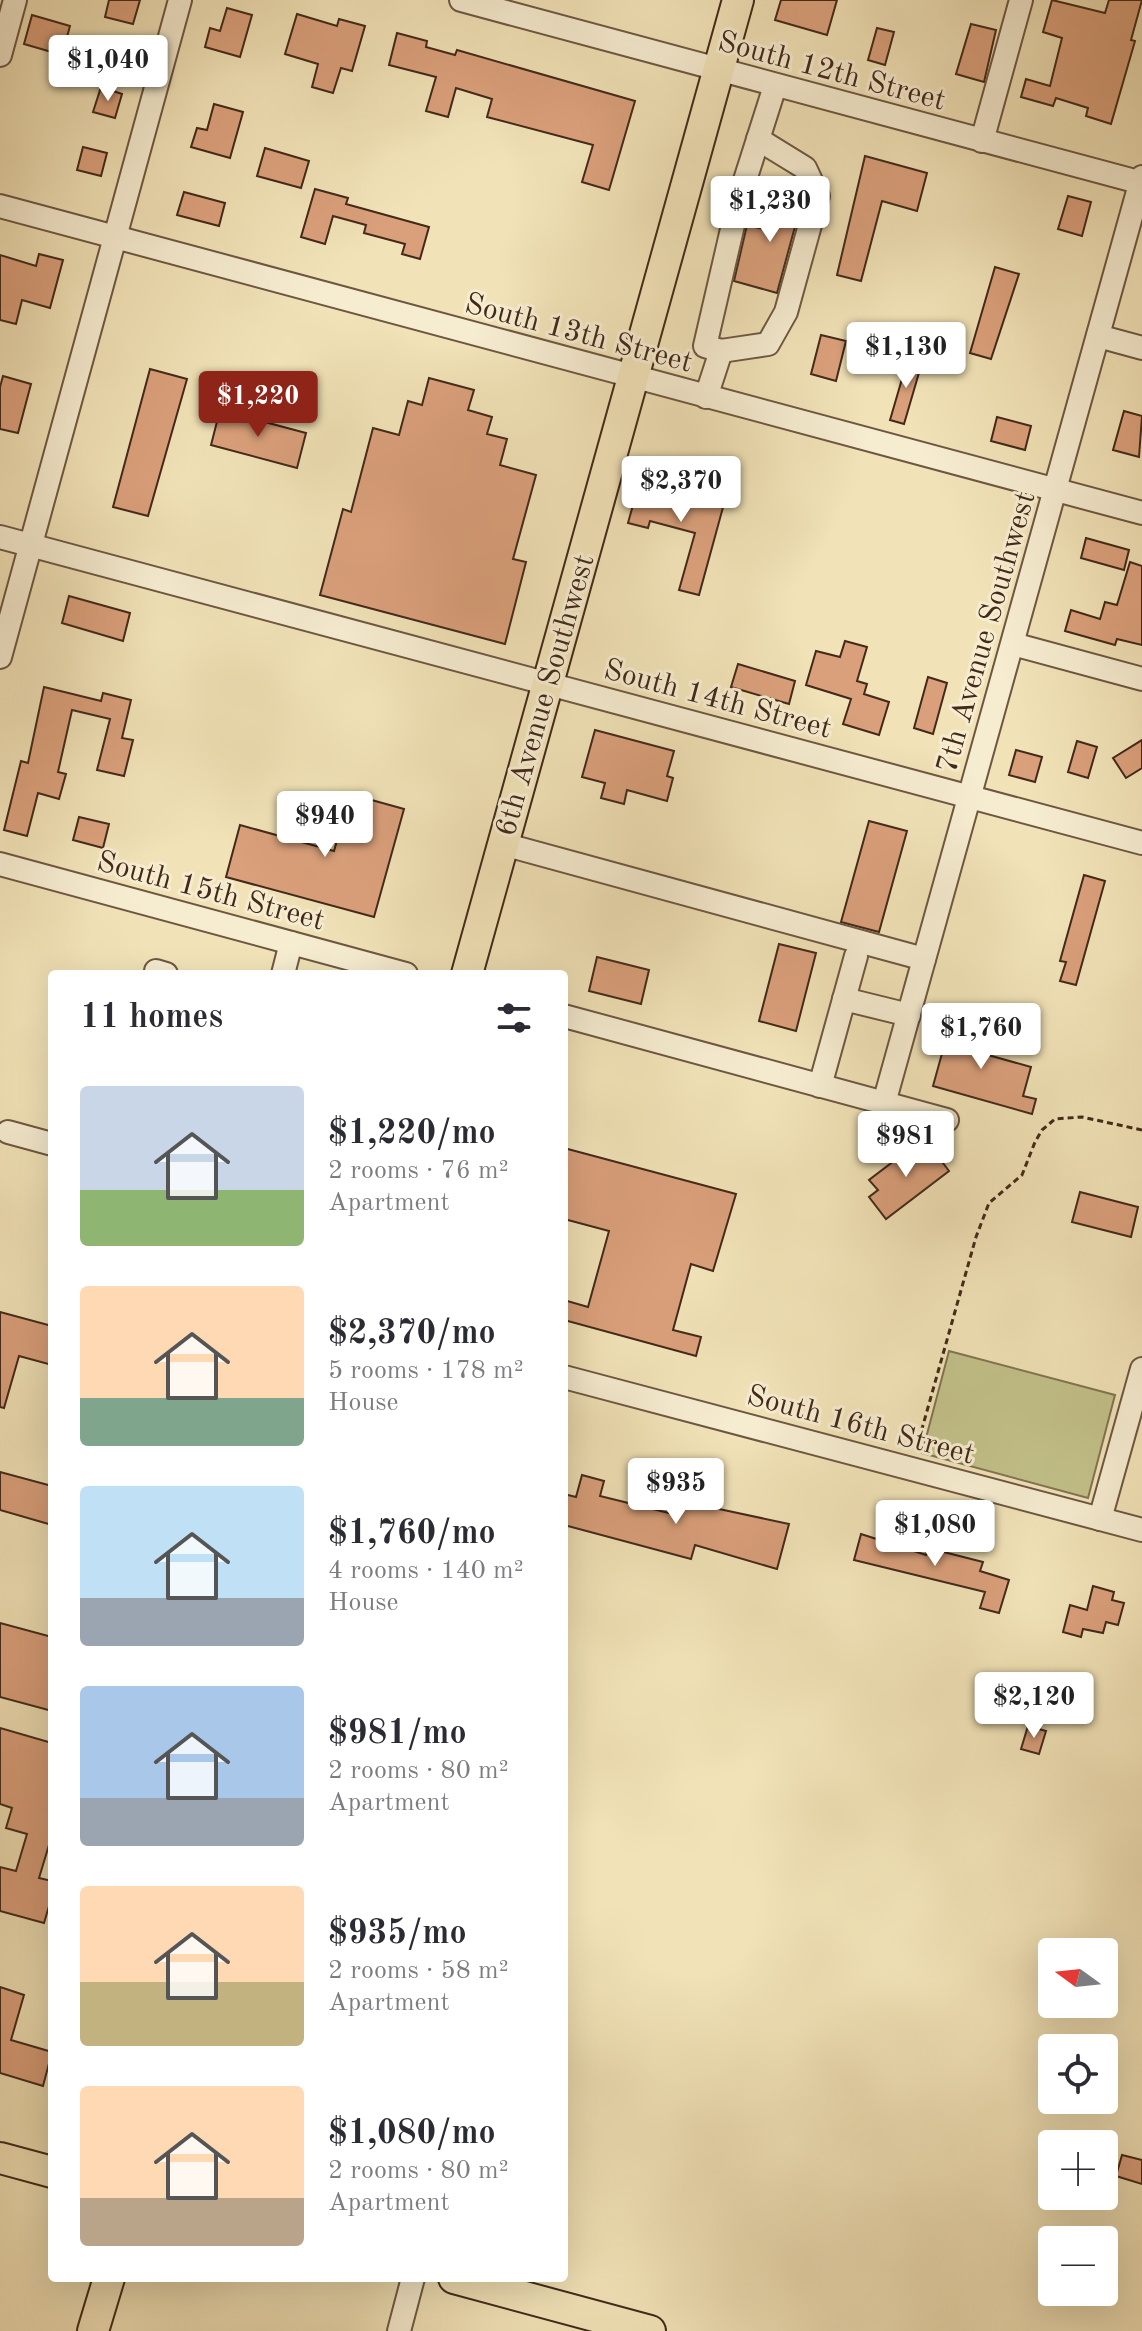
<!DOCTYPE html>
<html lang="en">
<head>
<meta charset="utf-8">
<style>
	:root { --surface:#fff; --page:#f7f7f7; --text:#2b2b33; --muted:#7c7c81; --accent:#8f2418 }
	body { margin:0; font-family:"Old Standard TT",serif; background:var(--page); color:var(--text); height:100vh; display:flex; flex-direction:column; font-size:30px; white-space:nowrap }
	* { box-sizing:border-box; margin:0 }
	p { font-size:26px; color:var(--muted) }
	.icon { flex:none; width:44px; height:44px; fill:none; stroke:currentColor; stroke-width:2; stroke-linecap:round; stroke-linejoin:round }
	.map { position:relative; flex:1; overflow:hidden }
	.sheet { position:absolute; left:48px; top:970px; width:520px; height:1312px; display:flex; flex-direction:column; background:var(--surface); border-radius:8px; box-shadow:0 8px 32px #0002 }
	.sheet>* { flex:none }
	.needle { width:52px; rotate:285deg }
	.fabs { position:absolute; left:1038px; top:1938px; display:grid; gap:16px }
	.fabs a { display:grid; place-items:center; width:80px; height:80px; border-radius:8px; background:var(--surface); box-shadow:0 8px 32px #0002; font-size:40px }
	.price { position:absolute; translate:-50% -68px; padding:0 18px; border-radius:8px; background:#fff; color:#222; font-size:26px; line-height:52px; filter:drop-shadow(0 2px 4px #0008) }
	.price::after { content:''; position:absolute; left:50%; top:48px; width:24px; height:18px; margin-left:-12px; background:inherit; clip-path:polygon(0 0,100% 0,50% 100%) }
	.price.active { background:var(--accent); color:#fff }
	ul { padding:0; list-style:none }
	li { display:flex; align-items:center; gap:24px; height:200px; padding:0 32px }
	li span { display:grid; place-items:center; flex:none; width:224px; height:160px; border-radius:8px; color:#555 }
	li>.icon { margin-inline-start:auto }
	span .icon { width:96px; height:96px; fill:#fffc; stroke-width:1 }
	li b { font-size:34px }
	h2 { display:flex; justify-content:space-between; align-items:center; height:96px; padding:0 32px; font-size:34px }
	.map>svg:first-child { display:block }
	.green { fill:#c2c089; stroke:#827452; stroke-width:2 }
	.building { fill:#daa07b; stroke:#42291a; stroke-width:2 }
	.lines { fill:none; stroke-linecap:round; stroke-linejoin:round }
	.minor-casing { stroke:#6e5741; stroke-width:26 }
	.highway-casing { stroke:#42291a; stroke-width:34 }
	.path { stroke:#42291a; stroke-width:3; stroke-dasharray:6 4; stroke-linecap:butt }
	.minor { stroke:#f6ecd0; stroke-width:22 }
	.highway { stroke:#f1e2b7; stroke-width:30 }
	.labels { text-anchor:middle; stroke-width:6; stroke-linejoin:round; paint-order:stroke }
	.street-label { font-size:30px; fill:#42291a; stroke:#f6ecd0 }
</style>
</head>
<body>
<div class="map">
<svg width="1142" height="2331" viewBox="0 0 1142 2331">
	<rect width="100%" height="100%" fill="#f1e2b7"/>
	<filter id="stains"><feTurbulence type="fractalNoise" baseFrequency=".0025" numOctaves="4"/><feColorMatrix values="0 0 0 0 .2 0 0 0 0 .09 0 0 0 0 .02 0 0 0 .5 -.17"/></filter>
	<radialGradient id="worn" r=".72"><stop offset=".6" stop-color="#630" stop-opacity="0"/><stop offset="1" stop-color="#630" stop-opacity=".3"/></radialGradient>
	<polygon class="green" points="949,1351 1115,1395 1088,1498 922,1453"/>
	<g class="building">
		<polygon points="109,0 140,0 133,24 105,17"/>
		<polygon points="781,0 837,0 827,35 775,20"/>
		<polygon points="1052,0 1105,13 1109,0 1142,0 1131,40 1135,41 1111,124 1086,116 1088,108 1056,98 1053,106 1021,97 1026,79 1050,86 1062,38 1043,32"/>
		<polygon points="227,8 252,15 240,57 205,47 210,28 220,31"/>
		<polygon points="297,14 337,26 339,19 365,26 352,71 341,68 333,93 312,87 318,64 285,54"/>
		<polygon points="32,15 70,26 62,55 24,44"/>
		<polygon points="971,24 996,30 984,82 956,74"/>
		<polygon points="877,28 894,32 885,65 868,60"/>
		<polygon points="397,33 427,41 426,47 455,55 457,50 635,101 609,190 582,182 593,145 487,117 492,99 456,88 448,117 426,111 436,77 389,65"/>
		<polygon points="101,87 122,94 115,118 93,112"/>
		<polygon points="214,104 243,112 230,158 191,147 197,128 207,130"/>
		<polygon points="83,147 107,153 101,176 77,170"/>
		<polygon points="265,148 309,161 301,188 257,176"/>
		<polygon points="865,156 927,173 917,211 882,201 861,281 837,275"/>
		<polygon points="780,185 800,191 803,197 777,293 734,281 747,225 767,230"/>
		<polygon points="315,189 348,198 346,204 429,227 420,259 402,254 405,244 364,233 366,225 333,216 325,244 301,237"/>
		<polygon points="184,192 225,203 219,226 177,215"/>
		<polygon points="1068,196 1091,202 1082,236 1058,229"/>
		<polygon points="39,254 63,260 50,308 22,300 16,324 0,320 0,255 36,266"/>
		<polygon points="995,267 1019,274 991,359 970,353"/>
		<polygon points="821,335 846,341 836,381 811,374"/>
		<polygon points="909,355 923,359 904,424 890,420"/>
		<polygon points="150,369 187,379 148,516 113,507"/>
		<polygon points="3,376 31,384 18,433 0,429 0,387"/>
		<polygon points="429,378 474,390 468,410 492,417 487,434 507,439 500,465 536,475 513,559 526,562 505,644 320,595 343,509 351,512 373,428 399,435 408,401 422,405"/>
		<polygon points="220,410 306,433 297,468 211,445"/>
		<polygon points="1124,411 1142,416 1139,457 1113,450"/>
		<polygon points="997,417 1031,426 1025,450 991,441"/>
		<polygon points="641,476 661,481 659,488 704,501 706,494 725,500 699,595 679,590 695,533 650,521 648,528 628,523"/>
		<polygon points="1086,538 1129,550 1124,570 1081,558"/>
		<polygon points="1130,562 1142,566 1142,645 1117,639 1115,645 1065,631 1071,610 1100,619 1105,602 1117,605"/>
		<polygon points="69,596 130,613 123,641 62,623"/>
		<polygon points="845,641 867,647 857,681 867,684 864,694 889,702 879,735 843,724 851,699 806,685 816,651 840,657"/>
		<polygon points="738,664 795,681 789,704 731,687"/>
		<polygon points="928,677 947,683 933,734 914,728"/>
		<polygon points="44,687 101,701 103,693 131,700 122,738 133,740 124,776 97,770 110,719 72,710 58,772 66,774 59,799 38,793 27,836 4,830 21,761 28,763"/>
		<polygon points="595,730 674,751 667,776 673,778 667,801 627,790 624,804 601,798 605,783 582,777"/>
		<polygon points="1142,740 1142,768 1126,778 1113,758"/>
		<polygon points="1077,741 1097,747 1088,778 1068,772"/>
		<polygon points="1016,750 1042,757 1035,782 1009,775"/>
		<polygon points="350,794 404,809 374,917 226,877 240,825 334,851"/>
		<polygon points="79,817 109,824 103,848 73,840"/>
		<polygon points="869,821 907,831 879,932 841,922"/>
		<polygon points="1084,875 1105,881 1076,985 1060,981 1066,962 1060,961"/>
		<polygon points="779,944 816,953 796,1031 759,1021"/>
		<polygon points="597,957 649,970 641,1004 589,991"/>
		<polygon points="954,1010 972,1015 963,1048 1031,1067 1023,1096 1036,1099 1032,1114 933,1086"/>
		<polygon points="919,1142 928,1154 933,1150 949,1171 886,1219 869,1197 878,1190 869,1180"/>
		<polygon points="564,1148 736,1194 713,1271 691,1264 673,1330 701,1337 696,1356 564,1320 564,1300 588,1307 609,1231 564,1219"/>
		<polygon points="1080,1192 1138,1207 1131,1237 1072,1222"/>
		<polygon points="0,1312 52,1326 52,1365 19,1356 4,1408 0,1407"/>
		<polygon points="0,1472 52,1486 52,1525 0,1510"/>
		<polygon points="582,1475 604,1481 600,1496 677,1515 684,1488 708,1494 705,1506 789,1524 777,1569 695,1545 691,1559 564,1525 564,1494 576,1497"/>
		<polygon points="861,1534 926,1555 928,1548 983,1562 980,1571 1009,1580 999,1613 980,1608 985,1592 854,1560"/>
		<polygon points="1093,1586 1114,1592 1112,1600 1124,1603 1118,1625 1106,1622 1103,1633 1083,1629 1081,1637 1063,1632 1070,1605 1087,1610"/>
		<polygon points="0,1623 52,1637 52,1711 0,1697"/>
		<polygon points="1028,1726 1046,1731 1039,1754 1021,1749"/>
		<polygon points="0,1728 52,1743 52,1835 39,1878 52,1881 52,1896 44,1923 0,1911 0,1867 16,1871 27,1834 6,1828 12,1808 0,1804"/>
		<polygon points="0,1987 24,1995 11,2040 52,2052 43,2086 0,2073"/>
		<polygon points="1122,2155 1142,2160 1142,2184 1116,2176"/>
	</g>
	<g class="lines">
		<g class="minor-casing">
			<g id="minor">
				<polyline points="461,0 1142,183"/>
				<polyline points="0,55 15,0"/>
				<polyline points="982,141 1021,0"/>
				<polyline points="0,206 1142,513"/>
				<polyline points="1098,336 1142,348"/>
				<polyline points="721,351 768,344 786,312 818,196 805,168 758,139"/>
				<polyline points="706,397 721,351 705,346 739,199 775,86"/>
				<polyline points="0,537 1142,843"/>
				<polyline points="1013,644 1142,679"/>
				<polyline points="0,657 180,0"/>
				<polyline points="503,844 924,959"/>
				<polyline points="0,864 406,974"/>
				<polyline points="156,971 166,974"/>
				<polyline points="283,974 291,943"/>
				<polyline points="844,999 909,1015"/>
				<polyline points="564,1016 947,1120"/>
				<polyline points="820,1086 856,956"/>
				<polyline points="884,1103 1142,177"/>
				<polyline points="8,1132 52,1144"/>
				<polyline points="564,1377 1142,1530"/>
				<polyline points="1100,1519 1142,1369"/>
				<polyline points="399,2331 413,2278"/>
			</g>
		</g>
		<g class="highway-casing">
			<g id="highway">
				<polyline points="467,974 738,0"/>
				<polyline points="0,2158 52,2172"/>
				<polyline points="454,2278 650,2331"/>
				<polyline points="93,2331 109,2278"/>
			</g>
		</g>
		<polyline class="path" points="916,1450 976,1237 989,1203 1022,1175 1035,1142 1042,1130 1055,1119 1082,1117 1142,1130"/>
		<use href="#minor" class="minor"/>
		<use href="#highway" class="highway"/>
	</g>
	<g class="labels">
		<g class="street-label">
			<text transform="translate(832 70) rotate(15)" y="10">South 12th Street</text>
			<text transform="translate(579 332) rotate(15)" y="10">South 13th Street</text>
			<text transform="translate(985 632) rotate(-74)" y="10">7th Avenue Southwest</text>
			<text transform="translate(544 695) rotate(-74)" y="10">6th Avenue Southwest</text>
			<text transform="translate(718 698) rotate(15)" y="10">South 14th Street</text>
			<text transform="translate(211 890) rotate(15)" y="10">South 15th Street</text>
			<text transform="translate(861 1424) rotate(15)" y="10">South 16th Street</text>
		</g>
	</g>
	<rect width="100%" height="100%" filter="url(#stains)"/>
	<rect width="100%" height="100%" fill="url(#worn)"/>
</svg>
<div class="fabs">
<a><svg class="needle" viewBox="-14 -14 28 28"><path d="M0-13l5 13h-10z" fill="#e53935"/><path d="M0 13l5-13h-10z" fill="#7c7c81"/></svg></a>
<a><svg class="icon" aria-label="locate" viewBox="0 0 24 24"><circle cx="12" cy="12" r="6"/><path d="M12 2v4M12 18v4M2 12h4M18 12h4"/></svg></a>
<a>+</a>
<a>−</a>
</div>
<b class="price" style="left:108px;top:103px">$1,040</b>
<b class="price" style="left:770px;top:244px">$1,230</b>
<b class="price" style="left:906px;top:390px">$1,130</b>
<b class="price active" style="left:258px;top:439px">$1,220</b>
<b class="price" style="left:681px;top:524px">$2,370</b>
<b class="price" style="left:325px;top:859px">$940</b>
<b class="price" style="left:981px;top:1071px">$1,760</b>
<b class="price" style="left:906px;top:1179px">$981</b>
<b class="price" style="left:676px;top:1526px">$935</b>
<b class="price" style="left:935px;top:1568px">$1,080</b>
<b class="price" style="left:1034px;top:1740px">$2,120</b>
<section class="sheet">
<h2>11 homes<svg class="icon" aria-label="filters" viewBox="0 0 24 24"><path d="M4 7h16M4 17h16"/><circle cx="9" cy="7" r="2"/><circle cx="15" cy="17" r="2"/></svg></h2>
<ul>
<li><span style="background:linear-gradient(#c9d6e8 65%,#8fb573 0)"><svg class="icon" aria-label="home" viewBox="0 0 24 24"><path d="M3 11l9-7 9 7M6 9v11h12V9"/></svg></span><div><b>$1,220/mo</b><p>2 rooms · 76 m²</p><p>Apartment</p></div></li>
<li><span style="background:linear-gradient(#ffd9b3 70%,#7fa58c 0)"><svg class="icon" aria-label="home" viewBox="0 0 24 24"><path d="M3 11l9-7 9 7M6 9v11h12V9"/></svg></span><div><b>$2,370/mo</b><p>5 rooms · 178 m²</p><p>House</p></div></li>
<li><span style="background:linear-gradient(#bfe0f5 70%,#9aa5b1 0)"><svg class="icon" aria-label="home" viewBox="0 0 24 24"><path d="M3 11l9-7 9 7M6 9v11h12V9"/></svg></span><div><b>$1,760/mo</b><p>4 rooms · 140 m²</p><p>House</p></div></li>
<li><span style="background:linear-gradient(#a9c7e8 70%,#9aa5b1 0)"><svg class="icon" aria-label="home" viewBox="0 0 24 24"><path d="M3 11l9-7 9 7M6 9v11h12V9"/></svg></span><div><b>$981/mo</b><p>2 rooms · 80 m²</p><p>Apartment</p></div></li>
<li><span style="background:linear-gradient(#ffd9b3 60%,#c2b280 0)"><svg class="icon" aria-label="home" viewBox="0 0 24 24"><path d="M3 11l9-7 9 7M6 9v11h12V9"/></svg></span><div><b>$935/mo</b><p>2 rooms · 58 m²</p><p>Apartment</p></div></li>
<li><span style="background:linear-gradient(#ffd9b3 70%,#b9a48a 0)"><svg class="icon" aria-label="home" viewBox="0 0 24 24"><path d="M3 11l9-7 9 7M6 9v11h12V9"/></svg></span><div><b>$1,080/mo</b><p>2 rooms · 80 m²</p><p>Apartment</p></div></li>
</ul>
</section>
</div>
</body>
</html>
